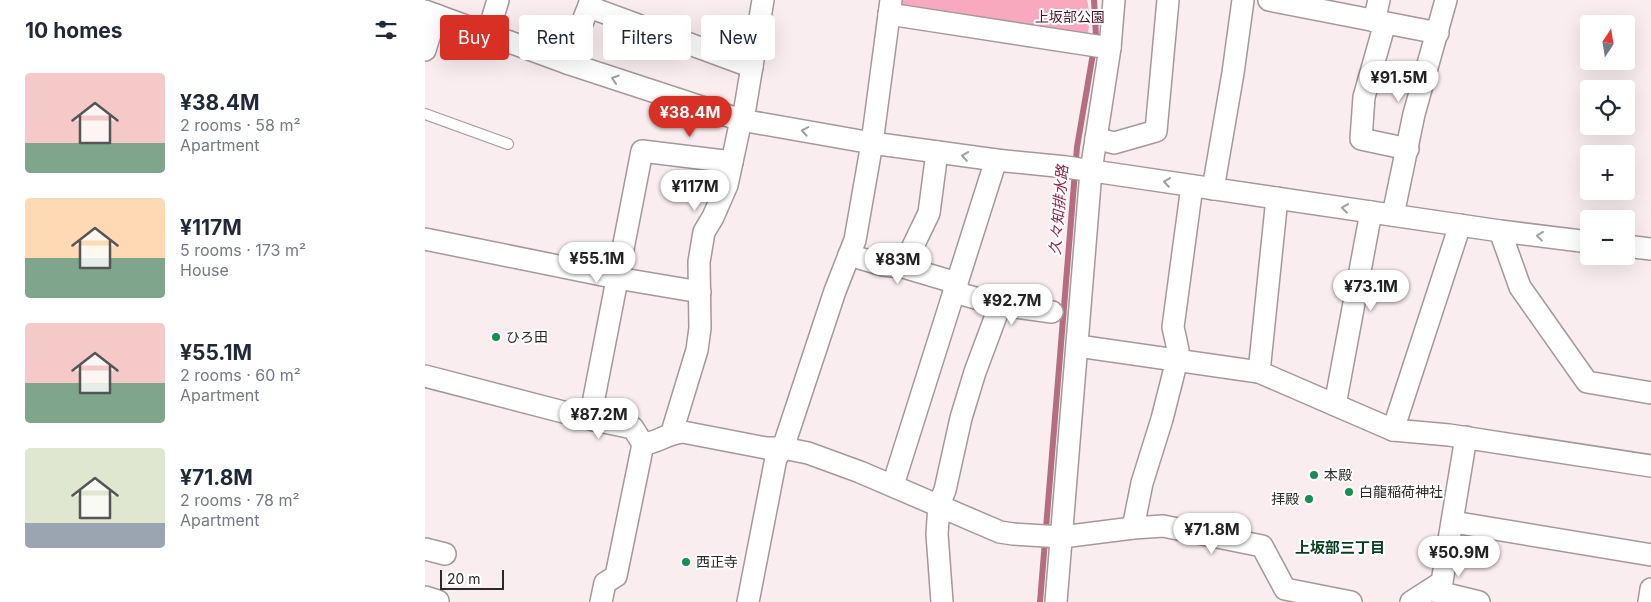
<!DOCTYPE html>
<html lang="en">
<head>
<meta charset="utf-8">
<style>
	:root { --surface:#fff; --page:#f6f6f7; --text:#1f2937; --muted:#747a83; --accent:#d93025 }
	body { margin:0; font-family:Inter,"Noto Sans JP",sans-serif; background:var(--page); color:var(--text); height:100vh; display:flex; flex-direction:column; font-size:19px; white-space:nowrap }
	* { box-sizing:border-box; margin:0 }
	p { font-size:16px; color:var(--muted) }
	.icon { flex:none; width:28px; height:28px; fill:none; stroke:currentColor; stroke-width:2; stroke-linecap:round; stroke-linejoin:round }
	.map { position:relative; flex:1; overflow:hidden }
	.details { display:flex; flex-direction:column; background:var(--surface); width:425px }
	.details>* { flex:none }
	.top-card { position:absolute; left:15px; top:15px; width:475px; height:45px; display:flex; gap:10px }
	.needle { width:32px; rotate:12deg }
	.buttons { position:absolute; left:1155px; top:15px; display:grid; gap:10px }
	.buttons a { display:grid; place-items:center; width:55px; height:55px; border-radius:5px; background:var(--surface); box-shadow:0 5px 20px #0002; font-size:25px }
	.scale { position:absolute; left:15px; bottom:12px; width:64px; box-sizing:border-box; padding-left:5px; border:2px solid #2d2829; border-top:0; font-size:14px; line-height:18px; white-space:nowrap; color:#2d2829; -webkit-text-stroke:4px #fff; paint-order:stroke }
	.price { position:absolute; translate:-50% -42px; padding:0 11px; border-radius:18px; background:#fff; color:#222; font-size:16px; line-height:32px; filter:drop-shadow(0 1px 2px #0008) }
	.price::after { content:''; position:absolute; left:50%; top:30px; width:15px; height:11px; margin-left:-8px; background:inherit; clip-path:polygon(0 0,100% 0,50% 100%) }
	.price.current { background:var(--accent); color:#fff }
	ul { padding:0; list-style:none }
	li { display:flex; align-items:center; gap:15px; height:125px; padding:0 25px }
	li span { display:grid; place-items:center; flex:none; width:140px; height:100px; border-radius:5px; color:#555 }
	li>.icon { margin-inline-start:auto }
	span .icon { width:60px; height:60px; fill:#fffc; stroke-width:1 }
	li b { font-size:21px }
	h2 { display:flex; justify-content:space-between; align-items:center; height:60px; padding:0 25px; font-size:21px }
	.pill { padding:0 18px; border-radius:5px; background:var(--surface); box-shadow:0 5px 20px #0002; font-size:18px; line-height:45px }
	.pill.current { background:var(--accent); color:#fff }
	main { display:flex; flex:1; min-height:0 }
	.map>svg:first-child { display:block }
	.green { fill:#f8a9bd }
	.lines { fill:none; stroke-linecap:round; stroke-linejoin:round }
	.stream { stroke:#b46d81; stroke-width:6 }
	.lane-casing { stroke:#a4989b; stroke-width:12 }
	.street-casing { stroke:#a4989b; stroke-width:24 }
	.lane { stroke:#fff; stroke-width:10 }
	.street { stroke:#fff; stroke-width:21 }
	.oneway { stroke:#a09e9f }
	.poi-dot { fill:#15914d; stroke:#fff; stroke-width:2 }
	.labels { text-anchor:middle; stroke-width:4; stroke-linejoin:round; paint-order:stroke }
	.park-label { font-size:14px; fill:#4d1027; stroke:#fff }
	.poi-label { font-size:14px; fill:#2d2829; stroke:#fff; text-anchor:start }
	.water-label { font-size:15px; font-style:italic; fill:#94204d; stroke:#fff }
	.neighbourhood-label { font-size:15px; font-weight:bold; fill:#053f1e; stroke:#fff }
</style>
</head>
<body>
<main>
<section class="details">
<h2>10 homes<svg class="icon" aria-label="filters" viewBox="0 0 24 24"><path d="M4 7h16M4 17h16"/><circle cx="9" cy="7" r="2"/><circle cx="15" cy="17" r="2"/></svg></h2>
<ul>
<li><span style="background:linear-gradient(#f6c9c9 70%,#7fa58c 0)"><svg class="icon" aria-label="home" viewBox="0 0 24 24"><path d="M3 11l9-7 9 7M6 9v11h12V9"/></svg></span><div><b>¥38.4M</b><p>2 rooms · 58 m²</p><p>Apartment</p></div></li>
<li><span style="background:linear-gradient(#ffd9b3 60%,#7fa58c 0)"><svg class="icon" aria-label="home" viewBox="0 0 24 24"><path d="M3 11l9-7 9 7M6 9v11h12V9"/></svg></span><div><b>¥117M</b><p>5 rooms · 173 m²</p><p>House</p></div></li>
<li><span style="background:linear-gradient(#f6c9c9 60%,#7fa58c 0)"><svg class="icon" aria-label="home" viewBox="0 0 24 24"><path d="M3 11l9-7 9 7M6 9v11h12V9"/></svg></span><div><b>¥55.1M</b><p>2 rooms · 60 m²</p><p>Apartment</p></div></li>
<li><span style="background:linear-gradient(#dfe7d0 75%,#9aa5b1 0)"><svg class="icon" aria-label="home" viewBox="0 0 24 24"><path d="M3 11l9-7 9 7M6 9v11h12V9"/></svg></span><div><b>¥71.8M</b><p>2 rooms · 78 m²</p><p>Apartment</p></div></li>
</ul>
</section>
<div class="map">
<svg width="1226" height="602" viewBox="0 0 1226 602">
	<rect width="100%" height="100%" fill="#f9edef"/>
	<path class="green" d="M475 0H662C665 12 665 25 662 38L474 10Z"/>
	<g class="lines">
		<polyline class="stream" points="615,602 652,147 671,36 669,0"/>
		<g class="lane-casing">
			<polyline id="lane" points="0,114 83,144"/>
		</g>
		<g class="street-casing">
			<g id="street">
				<polyline points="844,0 1013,33"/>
				<polyline points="164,7 327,67"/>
				<polyline points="0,11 142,63 316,120 447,143 571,160 641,167 1075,231 1164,242"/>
				<polyline points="464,14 685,48"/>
				<polyline points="949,21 954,0"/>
				<polyline points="960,23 939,97 936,139 983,149"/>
				<polyline points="63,33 73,0"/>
				<polyline points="0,50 11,15"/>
				<polyline points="142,63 166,0"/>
				<polyline points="671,138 689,143 731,131 743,0"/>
				<polyline points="788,189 808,73 818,0"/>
				<polyline points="968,215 989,114 1021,0"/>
				<polyline points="1075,231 1095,287 1162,382 1226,393"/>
				<polyline points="0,239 192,278 275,292"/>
				<polyline points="1201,246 1226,249"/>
				<polyline points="424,255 458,265 478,267 532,283"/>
				<polyline points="478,267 504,213 512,152"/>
				<polyline points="575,305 627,312"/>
				<polyline points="653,346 834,372 968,430 1024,435 1226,466"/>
				<polyline points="834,372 852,198"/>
				<polyline points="0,376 169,420 208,428 218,444 191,576 180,583 176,602"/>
				<polyline points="910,405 946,212"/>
				<polyline points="169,420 169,398 217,151 307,162"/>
				<polyline points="968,430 1035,225"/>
				<polyline points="247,432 272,350 275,328 274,262 279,232 288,217 302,185 316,120 320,108 338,0"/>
				<path d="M218 444C233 443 242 433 258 432L341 448H358L383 453 435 472 575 532 588 534 637 537 708 528 738 526 837 546 860 589 926 602"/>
				<polyline points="468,485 529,292"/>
				<polyline points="1028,522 1226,555"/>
				<polyline points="708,528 717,483 737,419 752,360 753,350 748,327 767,186"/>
				<polyline points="0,549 20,554"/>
				<polyline points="1005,590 1054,602"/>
				<polyline points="0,597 13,601"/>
				<polyline points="323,602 351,458 358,448 410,291 430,240 447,143 466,0"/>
				<polyline points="517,602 512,534 514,505 520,490 536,418 550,372 575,305 529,292 571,160"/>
				<polyline points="631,602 666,171 685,48 689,0"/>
				<polyline points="986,602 1017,582 1041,437"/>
				<polyline points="1224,602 1226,589"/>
			</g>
		</g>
		<use href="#lane" class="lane"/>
		<use href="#street" class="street"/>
	</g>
	<defs><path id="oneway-chevron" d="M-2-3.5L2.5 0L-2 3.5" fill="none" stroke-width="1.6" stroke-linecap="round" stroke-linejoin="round" transform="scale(1.25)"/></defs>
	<g class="oneway">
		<use href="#oneway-chevron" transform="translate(190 79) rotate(-162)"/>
		<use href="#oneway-chevron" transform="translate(380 131) rotate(-170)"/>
		<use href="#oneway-chevron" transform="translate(540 156) rotate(-172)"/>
		<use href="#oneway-chevron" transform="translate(742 182) rotate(-172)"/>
		<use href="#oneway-chevron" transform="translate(920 208) rotate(-172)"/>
		<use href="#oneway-chevron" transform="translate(1115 236) rotate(-173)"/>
	</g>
	<g class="poi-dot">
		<circle cx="71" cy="337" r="5"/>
		<circle cx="889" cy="475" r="5"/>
		<circle cx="924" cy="492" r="5"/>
		<circle cx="884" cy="499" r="5"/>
		<circle cx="261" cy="562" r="5"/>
	</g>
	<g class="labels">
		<g class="park-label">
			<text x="645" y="22">上坂部公園</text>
		</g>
		<g class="poi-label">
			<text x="81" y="342">ひろ田</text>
			<text x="899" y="480">本殿</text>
			<text x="934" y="497">白龍稲荷神社</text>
			<text x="874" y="504" text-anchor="end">拝殿</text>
			<text x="271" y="567">西正寺</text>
		</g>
		<g class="water-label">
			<text transform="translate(634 210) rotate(-85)" y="5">久々知排水路</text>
		</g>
		<g class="neighbourhood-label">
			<text x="915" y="553">上坂部三丁目</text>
		</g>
	</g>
</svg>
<div class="buttons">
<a><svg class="needle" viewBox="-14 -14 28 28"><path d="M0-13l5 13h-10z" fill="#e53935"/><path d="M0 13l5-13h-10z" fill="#747a83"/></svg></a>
<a><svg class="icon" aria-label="locate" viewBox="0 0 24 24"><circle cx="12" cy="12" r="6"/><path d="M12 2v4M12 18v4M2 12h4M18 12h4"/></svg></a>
<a>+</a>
<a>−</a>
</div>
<div class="scale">20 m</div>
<b class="price" style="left:974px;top:103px">¥91.5M</b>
<b class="price current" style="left:265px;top:138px">¥38.4M</b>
<b class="price" style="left:270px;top:212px">¥117M</b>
<b class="price" style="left:172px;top:284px">¥55.1M</b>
<b class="price" style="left:473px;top:285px">¥83M</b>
<b class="price" style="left:946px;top:312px">¥73.1M</b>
<b class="price" style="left:587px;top:326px">¥92.7M</b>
<b class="price" style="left:174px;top:440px">¥87.2M</b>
<b class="price" style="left:787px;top:555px">¥71.8M</b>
<b class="price" style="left:1034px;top:578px">¥50.9M</b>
<div class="top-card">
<a class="pill current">Buy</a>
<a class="pill">Rent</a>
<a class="pill">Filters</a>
<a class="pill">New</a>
</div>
</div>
</main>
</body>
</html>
